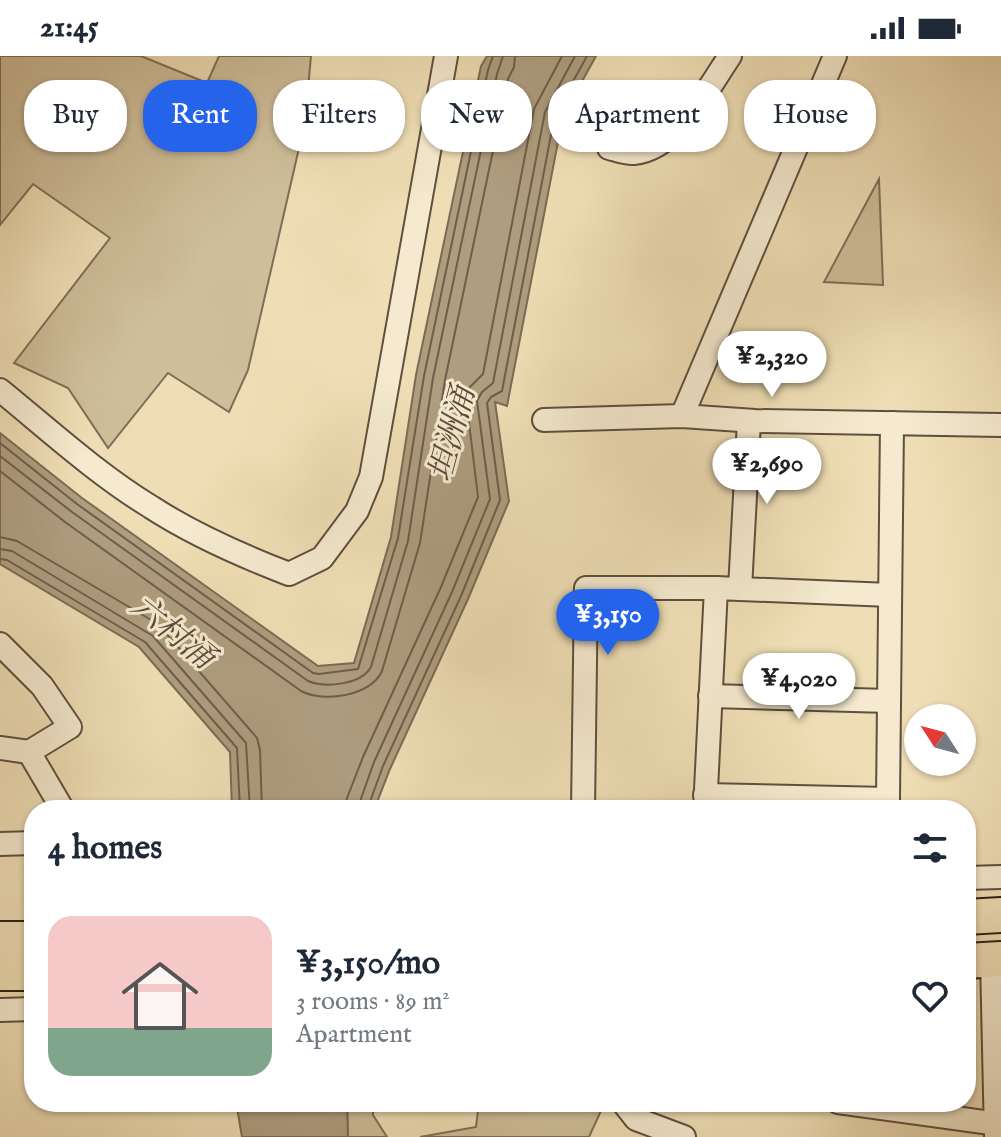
<!DOCTYPE html>
<html lang="en">
<head>
<meta charset="utf-8">
<style>
	:root { --surface:#fff; --page:#f6f6f7; --text:#1f2937; --muted:#747a83; --line:#e0e1e3; --accent:#2563eb }
	body { margin:0; font-family:"IM FELL English","Noto Serif SC",serif; background:var(--page); color:var(--text); height:100vh; display:flex; flex-direction:column; font-size:30px; white-space:nowrap }
	* { box-sizing:border-box; margin:0 }
	p { font-size:26px; color:var(--muted) }
	.icon { flex:none; width:44px; height:44px; fill:none; stroke:currentColor; stroke-width:2; stroke-linecap:round; stroke-linejoin:round }
	.map { position:relative; flex:1; overflow:hidden }
	.details { position:absolute; left:24px; top:744px; width:952px; height:312px; display:flex; flex-direction:column; background:var(--surface); border-radius:32px; box-shadow:0 2px 6px #0004 }
	.details>* { flex:none }
	.hud { position:absolute; left:24px; top:24px; width:954px; height:72px; display:flex; gap:16px }
	.needle { width:52px; rotate:306deg }
	.tools { position:absolute; left:904px; top:648px; display:grid; gap:16px }
	.tools a { display:grid; place-items:center; width:72px; height:72px; border-radius:50%; background:var(--surface); box-shadow:0 2px 6px #0004; font-size:40px }
	.price { position:absolute; translate:-50% -68px; padding:0 18px; border-radius:28px; background:#fff; color:#222; font-size:26px; line-height:52px; filter:drop-shadow(0 2px 4px #0008) }
	.price::after { content:''; position:absolute; left:50%; top:48px; width:24px; height:18px; margin-left:-12px; background:inherit; clip-path:polygon(0 0,100% 0,50% 100%) }
	.price.on { background:var(--accent); color:#fff }
	ul { padding:0; list-style:none }
	li { display:flex; align-items:center; gap:24px; height:200px; padding:0 24px }
	li+li { border-top:2px solid var(--line) }
	li span { display:grid; place-items:center; flex:none; width:224px; height:160px; border-radius:24px; color:#555 }
	li>.icon { margin-inline-start:auto }
	span .icon { width:96px; height:96px; fill:#fffc; stroke-width:1 }
	li b { font-size:34px }
	h2 { display:flex; justify-content:space-between; align-items:center; height:96px; padding:0 24px; font-size:34px }
	.chip { padding:0 28px; border-radius:32px; background:var(--surface); box-shadow:0 2px 6px #0004; font-size:28px; line-height:72px }
	.chip.on { background:var(--accent); color:#fff }
	.status { display:flex; justify-content:space-between; align-items:center; height:56px; padding:0 40px; background:var(--surface); direction:ltr }
	.status svg { height:22px; fill:currentColor }
	.map>svg:first-child { display:block }
	.green { fill:#cebe9a; stroke:#7e6e58; stroke-width:2 }
	.water { fill:#ae9d7f; stroke:#7b6b55; stroke-width:2 }
	.lines { fill:none; stroke-linecap:round; stroke-linejoin:round }
	.shore { stroke:#6e5e4a; stroke-width:2 }
	.minor-casing { stroke:#5f4f3e; stroke-width:26 }
	.tertiary-casing { stroke:#5f4f3e; stroke-width:32 }
	.primary-casing { stroke:#2f1f16; stroke-width:38 }
	.minor { stroke:#f5eacf; stroke-width:22 }
	.tertiary { stroke:#f5eacf; stroke-width:28 }
	.primary { stroke:#efdeb5; stroke-width:34 }
	.labels { text-anchor:middle; stroke-width:6; stroke-linejoin:round; paint-order:stroke }
	.water-label { font-size:32px; font-style:italic; fill:#5b4b3b; stroke:#f5eacf }
</style>
</head>
<body>
<div class="status"><b>21:45</b><svg viewBox="0 0 49 12"><path d="M0 12V9h3v3zM5 12V6h3v6zM10 12V3h3v9zM15 12V0h3v12zM26 1h20v11H26zM47 4h2v5h-2z"/></svg></div>
<div class="map">
<svg width="1001" height="1081" viewBox="0 0 1001 1081">
	<rect width="100%" height="100%" fill="#efdeb5"/>
	<filter id="stains"><feTurbulence type="fractalNoise" baseFrequency=".0025" numOctaves="4"/><feColorMatrix values="0 0 0 0 .2 0 0 0 0 .09 0 0 0 0 .02 0 0 0 .5 -.17"/></filter>
	<radialGradient id="worn" r=".72"><stop offset=".6" stop-color="#630" stop-opacity="0"/><stop offset="1" stop-color="#630" stop-opacity=".3"/></radialGradient>
	<g class="green">
		<polygon points="0,0 141,0 207,27 219,0 311,0 305,66 248,314 229,356 168,317 108,392 68,332 14,307 110,182 33,128 0,169"/>
		<polygon points="879,123 883,229 824,226"/>
		<polygon points="347,1046 373,1046 373,1059 387,1081 348,1081"/>
		<polygon points="479,1046 605,1046 589,1081 420,1081 476,1071"/>
	</g>
	<g class="water">
		<polygon points="487,0 596,0 563,60 507,350 495,346 509,445 468,543 390,713 374,754 232,754 230,696 139,591 0,508 0,377 82,442 318,610 354,607 391,481 416,319 481,10"/>
		<polygon points="236,1046 347,1046 348,1081 242,1081"/>
	</g>
	<g class="lines">
		<g class="shore">
			<polyline points="0,387 77,448 313,617 319,618 358,613 398,482 424,320 488,14 493,0"/>
			<path d="M0 400 72 456 308 625C325 632 361 629 371 611L408 485 433 322 497 18 503 0"/>
			<path d="M0 415 65 466 301 635C324 647 371 640 382 615L420 487 445 324 508 23 514 11 515 0"/>
			<polyline points="0,481 17,485 158,568 257,682 260,694 262,754"/>
			<polyline points="0,493 12,495 153,580 246,687 250,754"/>
			<polyline points="0,503 7,504 145,586 237,692 240,754"/>
			<polyline points="345,754 347,742 363,701 441,531 478,441 466,342 470,331 483,318 534,53 562,0"/>
			<polyline points="357,754 374,706 452,536 490,443 477,345 482,336 493,327 545,56 575,0"/>
			<polyline points="367,754 383,710 461,540 500,444 487,347 491,341 502,335 555,58 587,0"/>
		</g>
		<g class="minor-casing">
			<g id="minor">
				<path d="M609 92C617 94 627 98 634 97 677 93 708 32 730 0"/>
				<path d="M0 334C49 374 97 418 151 451 191 477 245 501 289 518L322 502 357 455 371 421 446 0"/>
				<polyline points="682,360 835,0"/>
				<polyline points="544,364 682,360 755,365 1001,369"/>
				<polyline points="740,533 749,365"/>
				<polyline points="0,588 42,630 70,671 29,696 63,754"/>
				<polyline points="710,640 889,645"/>
				<polyline points="0,692 29,696"/>
				<polyline points="705,739 888,743 887,754"/>
				<polyline points="888,743 892,367"/>
				<polyline points="583,754 586,532 716,532"/>
				<polyline points="705,754 716,532 890,539"/>
				<polyline points="0,788 34,787"/>
				<polyline points="966,822 1001,821"/>
				<polyline points="0,954 34,953"/>
				<polyline points="645,1046 625,1049 636,1063 684,1081"/>
				<polyline points="838,1046 998,1068"/>
			</g>
		</g>
		<g class="tertiary-casing">
			<polyline id="tertiary" points="995,904 999,1081"/>
		</g>
		<g class="primary-casing">
			<g id="primary">
				<polyline points="966,861 1001,859"/>
				<polyline points="0,883 34,883"/>
				<polyline points="966,905 1001,903"/>
				<polyline points="0,917 34,917"/>
			</g>
		</g>
		<use href="#minor" class="minor"/>
		<use href="#tertiary" class="tertiary"/>
		<use href="#primary" class="primary"/>
	</g>
	<g class="labels">
		<g class="water-label">
			<text transform="translate(451 378) rotate(-75)" y="11">坦洲涌</text>
			<text transform="translate(173 575) rotate(39)" y="11">六村涌</text>
		</g>
	</g>
	<rect width="100%" height="100%" filter="url(#stains)"/>
	<rect width="100%" height="100%" fill="url(#worn)"/>
</svg>
<div class="tools">
<a><svg class="needle" viewBox="-14 -14 28 28"><path d="M0-13l5 13h-10z" fill="#e53935"/><path d="M0 13l5-13h-10z" fill="#747a83"/></svg></a>
</div>
<b class="price" style="left:772px;top:343px">¥2,320</b>
<b class="price" style="left:767px;top:450px">¥2,690</b>
<b class="price on" style="left:608px;top:601px">¥3,150</b>
<b class="price" style="left:799px;top:665px">¥4,020</b>
<div class="hud">
<a class="chip">Buy</a>
<a class="chip on">Rent</a>
<a class="chip">Filters</a>
<a class="chip">New</a>
<a class="chip">Apartment</a>
<a class="chip">House</a>
</div>
<section class="details">
<h2>4 homes<svg class="icon" aria-label="filters" viewBox="0 0 24 24"><path d="M4 7h16M4 17h16"/><circle cx="9" cy="7" r="2"/><circle cx="15" cy="17" r="2"/></svg></h2>
<ul>
<li><span style="background:linear-gradient(#f6c9c9 70%,#7fa58c 0)"><svg class="icon" aria-label="home" viewBox="0 0 24 24"><path d="M3 11l9-7 9 7M6 9v11h12V9"/></svg></span><div><b>¥3,150/mo</b><p>3 rooms · 89 m²</p><p>Apartment</p></div><svg class="icon" aria-label="heart" viewBox="0 0 24 24"><path d="M12 20l-8-8c-3-5 5-10 8-4 3-6 11-1 8 4z"/></svg></li>
</ul>
</section>
</div>
</body>
</html>
